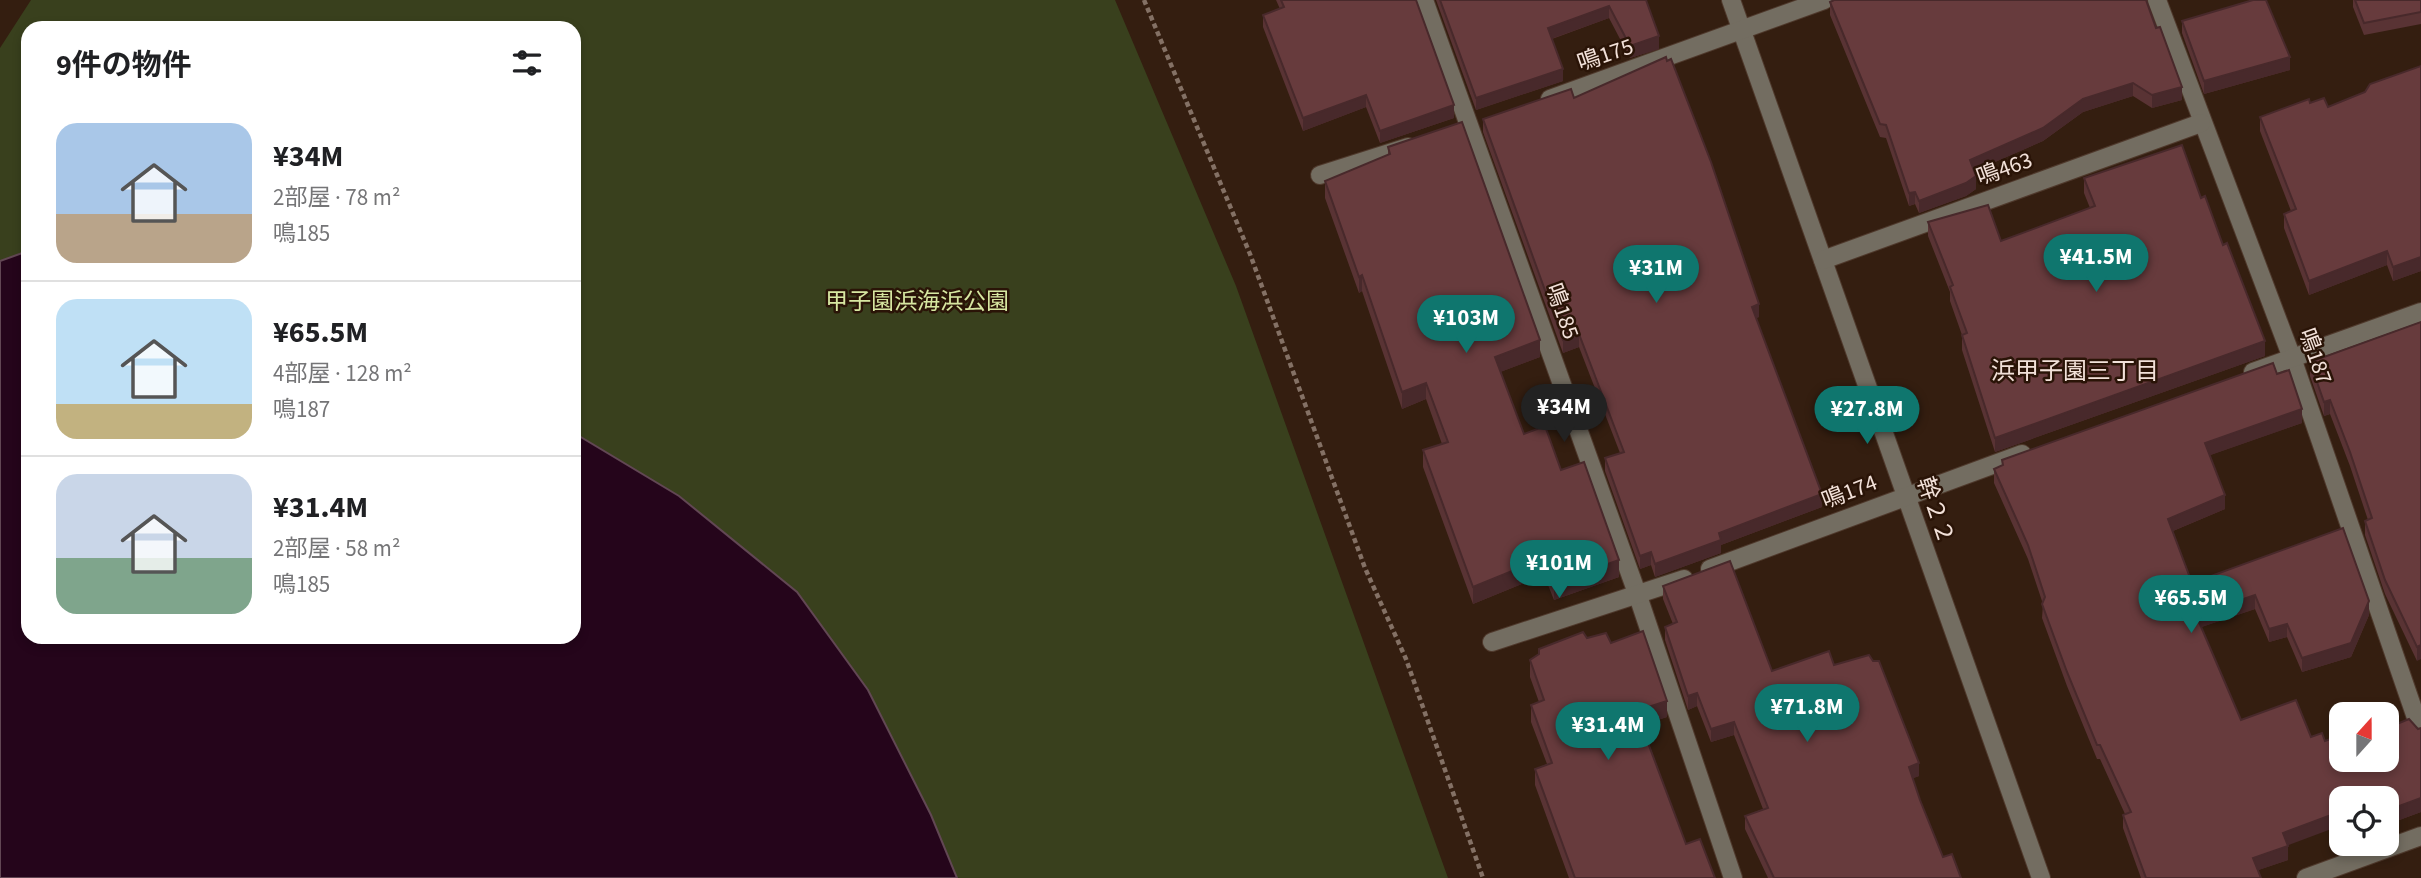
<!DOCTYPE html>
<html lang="ja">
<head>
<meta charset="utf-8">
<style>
	:root { --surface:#fff; --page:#f2f2f2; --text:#202124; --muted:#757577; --line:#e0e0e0; --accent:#0f766e }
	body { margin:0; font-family:"Source Sans 3","Noto Sans JP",sans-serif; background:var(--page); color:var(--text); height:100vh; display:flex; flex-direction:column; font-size:26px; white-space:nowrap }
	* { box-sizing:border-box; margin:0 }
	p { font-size:23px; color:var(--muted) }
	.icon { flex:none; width:38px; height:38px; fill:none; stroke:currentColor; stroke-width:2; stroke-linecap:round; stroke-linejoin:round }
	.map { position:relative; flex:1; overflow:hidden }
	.drawer { position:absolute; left:21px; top:21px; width:560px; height:623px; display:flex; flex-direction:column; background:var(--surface); border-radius:21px; box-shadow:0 4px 10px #0003 }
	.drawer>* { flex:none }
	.needle { width:46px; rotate:21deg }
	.tools { position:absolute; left:2329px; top:702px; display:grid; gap:14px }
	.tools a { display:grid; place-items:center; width:70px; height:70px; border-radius:14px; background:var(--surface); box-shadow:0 4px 10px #0003; font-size:35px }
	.price { position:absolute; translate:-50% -60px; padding:0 16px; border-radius:24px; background:var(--accent); color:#fff; font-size:23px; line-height:46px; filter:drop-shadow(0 2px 4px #0008) }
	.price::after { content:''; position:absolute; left:50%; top:42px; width:21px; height:16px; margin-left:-10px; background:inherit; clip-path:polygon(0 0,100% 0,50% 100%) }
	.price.current { background:#222; color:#fff }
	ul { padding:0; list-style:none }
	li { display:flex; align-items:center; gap:21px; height:175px; padding:0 35px }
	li+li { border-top:2px solid var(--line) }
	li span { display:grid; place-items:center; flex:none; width:196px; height:140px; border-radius:21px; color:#555 }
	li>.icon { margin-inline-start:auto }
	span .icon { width:84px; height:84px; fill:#fffc; stroke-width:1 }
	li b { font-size:30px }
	h2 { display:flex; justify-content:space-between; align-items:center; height:84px; padding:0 35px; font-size:30px }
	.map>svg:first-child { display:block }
	.green { fill:#39401d }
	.water { fill:#25051b; stroke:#624754; stroke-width:2 }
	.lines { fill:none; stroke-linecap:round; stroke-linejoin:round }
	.minor-casing { stroke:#4f392c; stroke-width:20 }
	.path { stroke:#847165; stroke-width:4.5; stroke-dasharray:5 3.5; stroke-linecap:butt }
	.minor { stroke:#736d61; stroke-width:18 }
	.wall { fill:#593334 }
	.shaded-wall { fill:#48292b }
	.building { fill:#673b3d; stroke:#48292b; stroke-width:2 }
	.labels { text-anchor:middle; stroke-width:5; stroke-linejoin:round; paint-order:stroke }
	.street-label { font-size:23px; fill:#f2e1d9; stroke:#2a1407 }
	.park-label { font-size:23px; fill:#d7e7a1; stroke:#2a1407 }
	.neighbourhood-label { font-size:24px; fill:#f2e1d9; stroke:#2a1407 }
</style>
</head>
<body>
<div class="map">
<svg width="2421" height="878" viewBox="0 0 2421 878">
	<rect width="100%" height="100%" fill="#341e10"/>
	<polygon class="green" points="31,0 1115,0 1236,286 1448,878 957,878 931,815 868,690 797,592 679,496 574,433 574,28 28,28 28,251 0,261 0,48"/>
	<polygon class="water" points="28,251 28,637 574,637 574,433 679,496 797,592 868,690 931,815 957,878 0,878 0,261"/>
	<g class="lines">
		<g class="minor-casing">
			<g id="minor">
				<polyline points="1424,0 1638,596 1733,878"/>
				<polyline points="1731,0 2041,878"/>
				<polyline points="2157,0 2292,358 2421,732"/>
				<polyline points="1550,99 1824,0"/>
				<polyline points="1320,175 1408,147"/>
				<polyline points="1823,260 2201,123"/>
				<polyline points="2253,372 2421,312"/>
				<polyline points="1710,569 2022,454"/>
				<polyline points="1492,642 1684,579"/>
				<polyline points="2306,878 2421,836"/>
			</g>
		</g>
		<polyline class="path" points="1144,0 1250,254 1365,568 1406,659 1483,878"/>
		<use href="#minor" class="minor"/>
	</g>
	<g class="wall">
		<polygon points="1276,0 1416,0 1454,118 1380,143 1366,107 1303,131 1263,27 1263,15 1280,9"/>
		<polygon points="1436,0 1646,0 1659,49 1630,58 1609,18 1552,39 1563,81 1476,110"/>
		<polygon points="2146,0 2182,100 2152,108 2133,96 2083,112 2043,141 1974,171 1976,189 1966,196 1919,213 1915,204 1909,206 1886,138 1880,137 1830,15 1830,2 1834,1"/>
		<polygon points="2353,0 2421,0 2421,24 2364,35 2353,7"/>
		<polygon points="2182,21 2290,70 2204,94 2182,33"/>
		<polygon points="2421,66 2421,271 2393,281 2387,265 2309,295 2284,228 2284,214 2291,211 2260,131 2260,117 2310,103 2328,107 2365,92"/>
		<polygon points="1574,98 1759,317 1756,318 1822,507 1721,545 1721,553 1655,577 1651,565 1640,569 1605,471 1605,458 1620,453 1579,347 1563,353 1483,132 1483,119"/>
		<polygon points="1388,147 1540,357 1500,372 1524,434 1561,470 1619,577 1554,600 1544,575 1473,604 1423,467 1423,450 1442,444 1426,399 1402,409 1362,291 1359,293 1325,198 1325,181 1388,155"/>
		<polygon points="2084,178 2201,198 2265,356 1995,452 1962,350 1962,335 1950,301 1950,292 1928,236 1928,222 2001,241 2090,208 2084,193"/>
		<polygon points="2421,322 2417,661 2385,594 2365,535 2365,521 2368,520 2350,466 2330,414 2324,416 2310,376 2310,362"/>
		<polygon points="2277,374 2302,423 2210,455 2225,509 2173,531 2192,583 2369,615 2351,657 2302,672 2287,637 2269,642 2255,609 2201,627 2241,720 2325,741 2421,728 2421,812 2394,822 2387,798 2342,798 2287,845 2288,860 2258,870 2261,878 2141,878 2123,828 2123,815 2125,814 2100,759 2097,759 2067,686 2042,618 2043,604 2028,559 1994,483 1994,469 2002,466 2002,460"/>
		<polygon points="1663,586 1772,671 1834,665 1919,776 1913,778 1920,800 1943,857 1961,878 1768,878 1745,829 1745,816 1763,809 1734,735 1711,742 1697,706 1688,710 1665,640 1665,627 1673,624 1663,599"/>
		<polygon points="1587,638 1611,643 1667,717 1642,725 1686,844 1715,878 1569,878 1535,785 1535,769 1547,764 1531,722 1531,705 1539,702 1530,677 1530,660"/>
	</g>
	<g class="shaded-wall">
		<polygon points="1609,6 1609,18 1548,40 1548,28"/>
		<polygon points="1659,36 1659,49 1630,58 1630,46"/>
		<polygon points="2290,57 2290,70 2204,94 2204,81"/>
		<polygon points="1563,69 1563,81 1476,110 1476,98"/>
		<polygon points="2133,83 2133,96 2083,112 2043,141 1970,173 1970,160 2083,99"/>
		<polygon points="2182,87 2182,100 2152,108 2152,95"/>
		<polygon points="1366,95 1366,107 1303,131 1303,118"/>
		<polygon points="1454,105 1454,118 1380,143 1380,131"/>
		<polygon points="1976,176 1976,189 1966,196 1919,213 1919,201"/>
		<polygon points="1915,192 1915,204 1909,206 1909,193"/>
		<polygon points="2387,251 2387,265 2309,295 2309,281"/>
		<polygon points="2421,257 2421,271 2393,281 2393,267"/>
		<polygon points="1362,275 1362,291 1359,293 1359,277"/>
		<polygon points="1759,304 1759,317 1752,320 1752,307"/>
		<polygon points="1579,334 1579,347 1563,353 1563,340"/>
		<polygon points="1540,340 1540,357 1495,374 1495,357"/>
		<polygon points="2265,341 2265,356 1995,452 1995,438"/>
		<polygon points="1426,383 1426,399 1402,409 1402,392"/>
		<polygon points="2330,400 2330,414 2324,416 2324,402"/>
		<polygon points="2302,409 2302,423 2205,457 2205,443"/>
		<polygon points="1822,494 1822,507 1721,545 1721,553 1655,577 1655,564 1719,533"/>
		<polygon points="2225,495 2225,509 2168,533 2168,519"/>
		<polygon points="1651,552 1651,565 1640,569 1640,556"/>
		<polygon points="1544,558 1544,575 1473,604 1473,587"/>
		<polygon points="1619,560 1619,577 1554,600 1554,583"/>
		<polygon points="2255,595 2255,609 2196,629 2196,615"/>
		<polygon points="2369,601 2369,615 2351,657 2302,672 2302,658"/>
		<polygon points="2287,624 2287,637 2269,642 2269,629"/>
		<polygon points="2421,645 2421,659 2417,661 2417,647"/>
		<polygon points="1697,693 1697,706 1688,710 1688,696"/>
		<polygon points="1667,701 1667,717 1636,727 1636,711"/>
		<polygon points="1734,722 1734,735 1711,742 1711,729"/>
		<polygon points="1919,763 1919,776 1909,780 1909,767"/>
		<polygon points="2390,798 2390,811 2387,813 2387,799"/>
		<polygon points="2421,798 2421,812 2394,822 2394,808"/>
		<polygon points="2342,811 2342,825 2283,847 2283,833"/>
		<polygon points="2288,846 2288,860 2253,872 2253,858"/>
	</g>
	<g class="building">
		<polygon points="1281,0 1416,0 1454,105 1380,131 1366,95 1303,118 1263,15 1284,7"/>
		<polygon points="1440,0 1646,0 1659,36 1630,46 1609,6 1548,28 1563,69 1476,98"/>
		<polygon points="1834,0 2146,0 2156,28 2160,27 2182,87 2152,95 2133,83 2083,99 2043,128 1970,160 1976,176 1966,183 1919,201 1915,192 1909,193 1886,125 1880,124 1830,2"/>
		<polygon points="2253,0 2266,0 2290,57 2204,81 2182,21"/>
		<polygon points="2355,0 2421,0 2421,12 2364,23"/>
		<polygon points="1666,57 1667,61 1671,59 1711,162 1759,304 1752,307 1822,494 1719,533 1721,540 1655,564 1651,552 1640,556 1605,458 1624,452 1579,334 1563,340 1483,119 1571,89 1574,98"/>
		<polygon points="2421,66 2421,257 2393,267 2387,251 2309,281 2284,214 2296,209 2260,117 2309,99 2310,103 2324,98 2328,107 2365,92 2370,84"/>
		<polygon points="1462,122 1540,340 1495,357 1524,434 1545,426 1561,470 1584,462 1619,560 1554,583 1544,558 1473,587 1423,450 1448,442 1426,383 1402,392 1362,275 1359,277 1325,181 1390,154 1388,147"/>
		<polygon points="2182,145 2201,198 2205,196 2223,245 2227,243 2265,341 1995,438 1962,335 1967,333 1950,287 1953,285 1928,222 1988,205 2001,241 2095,206 2084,178"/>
		<polygon points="2421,322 2421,645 2417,647 2385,580 2365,521 2372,518 2350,452 2330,400 2324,402 2310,362"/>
		<polygon points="2273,363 2277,374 2289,370 2302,409 2205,443 2225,495 2168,519 2192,583 2343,528 2369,601 2351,643 2302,658 2287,624 2269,629 2255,595 2196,615 2241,720 2296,700 2311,737 2322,733 2325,741 2342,735 2342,760 2387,760 2387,728 2409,719 2418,729 2421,728 2421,798 2394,808 2390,798 2387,799 2387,798 2342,798 2342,811 2283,833 2288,846 2253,858 2261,878 2146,878 2123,815 2131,812 2100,745 2097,745 2067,672 2042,604 2045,597 2028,545 1994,469 2003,465 2002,460"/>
		<polygon points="1730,561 1772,671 1829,651 1834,665 1869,655 1873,661 1879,661 1919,763 1909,767 1920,800 1943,857 1952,854 1961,878 1774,878 1745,816 1768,808 1734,722 1711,729 1697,693 1688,696 1665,627 1677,622 1663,586"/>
		<polygon points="1643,631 1667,701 1636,711 1686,844 1700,839 1715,878 1575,878 1535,769 1552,763 1531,705 1544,700 1530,660 1539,654 1539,649 1583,632 1587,638 1606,633 1611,643"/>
	</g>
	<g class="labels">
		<g class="street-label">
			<text transform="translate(1605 54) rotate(-19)" y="8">鳴175</text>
			<text transform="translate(2004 168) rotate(-20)" y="8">鳴463</text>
			<text transform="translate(1563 311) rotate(70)" y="8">鳴185</text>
			<text transform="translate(2316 356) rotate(70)" y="8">鳴187</text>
			<text transform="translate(1849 491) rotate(-21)" y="8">鳴174</text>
			<text transform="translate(1936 510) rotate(71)" y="8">幹２２</text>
		</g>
		<g class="park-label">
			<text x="917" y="309">甲子園浜海浜公園</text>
		</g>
		<g class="neighbourhood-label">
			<text x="2075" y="379">浜甲子園三丁目</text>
		</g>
	</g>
</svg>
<div class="tools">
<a><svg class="needle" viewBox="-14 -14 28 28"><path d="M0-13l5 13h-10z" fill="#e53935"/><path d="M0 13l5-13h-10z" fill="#757577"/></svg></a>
<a><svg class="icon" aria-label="locate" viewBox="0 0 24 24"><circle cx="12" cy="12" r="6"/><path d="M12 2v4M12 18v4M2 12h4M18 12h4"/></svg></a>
</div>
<b class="price" style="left:2096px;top:294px">¥41.5M</b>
<b class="price" style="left:1656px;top:305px">¥31M</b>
<b class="price" style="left:1466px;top:355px">¥103M</b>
<b class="price current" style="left:1564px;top:444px">¥34M</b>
<b class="price" style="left:1867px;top:446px">¥27.8M</b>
<b class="price" style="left:1559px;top:600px">¥101M</b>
<b class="price" style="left:2191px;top:635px">¥65.5M</b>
<b class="price" style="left:1807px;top:744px">¥71.8M</b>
<b class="price" style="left:1608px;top:762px">¥31.4M</b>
<section class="drawer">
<h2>9件の物件<svg class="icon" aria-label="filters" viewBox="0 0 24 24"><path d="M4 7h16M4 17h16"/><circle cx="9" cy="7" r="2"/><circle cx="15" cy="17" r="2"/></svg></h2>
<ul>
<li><span style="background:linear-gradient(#a9c7e8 65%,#b9a48a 0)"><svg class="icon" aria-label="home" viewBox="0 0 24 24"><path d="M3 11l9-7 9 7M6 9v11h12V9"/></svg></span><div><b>¥34M</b><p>2部屋 · 78 m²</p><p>鳴185</p></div></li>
<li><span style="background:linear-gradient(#bfe0f5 75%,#c2b280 0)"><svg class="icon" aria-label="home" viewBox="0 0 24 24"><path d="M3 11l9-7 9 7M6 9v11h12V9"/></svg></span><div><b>¥65.5M</b><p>4部屋 · 128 m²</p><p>鳴187</p></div></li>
<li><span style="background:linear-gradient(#c9d6e8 60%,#7fa58c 0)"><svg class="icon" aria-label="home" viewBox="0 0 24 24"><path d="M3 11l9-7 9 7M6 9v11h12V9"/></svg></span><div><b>¥31.4M</b><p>2部屋 · 58 m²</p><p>鳴185</p></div></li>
</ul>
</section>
</div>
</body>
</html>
